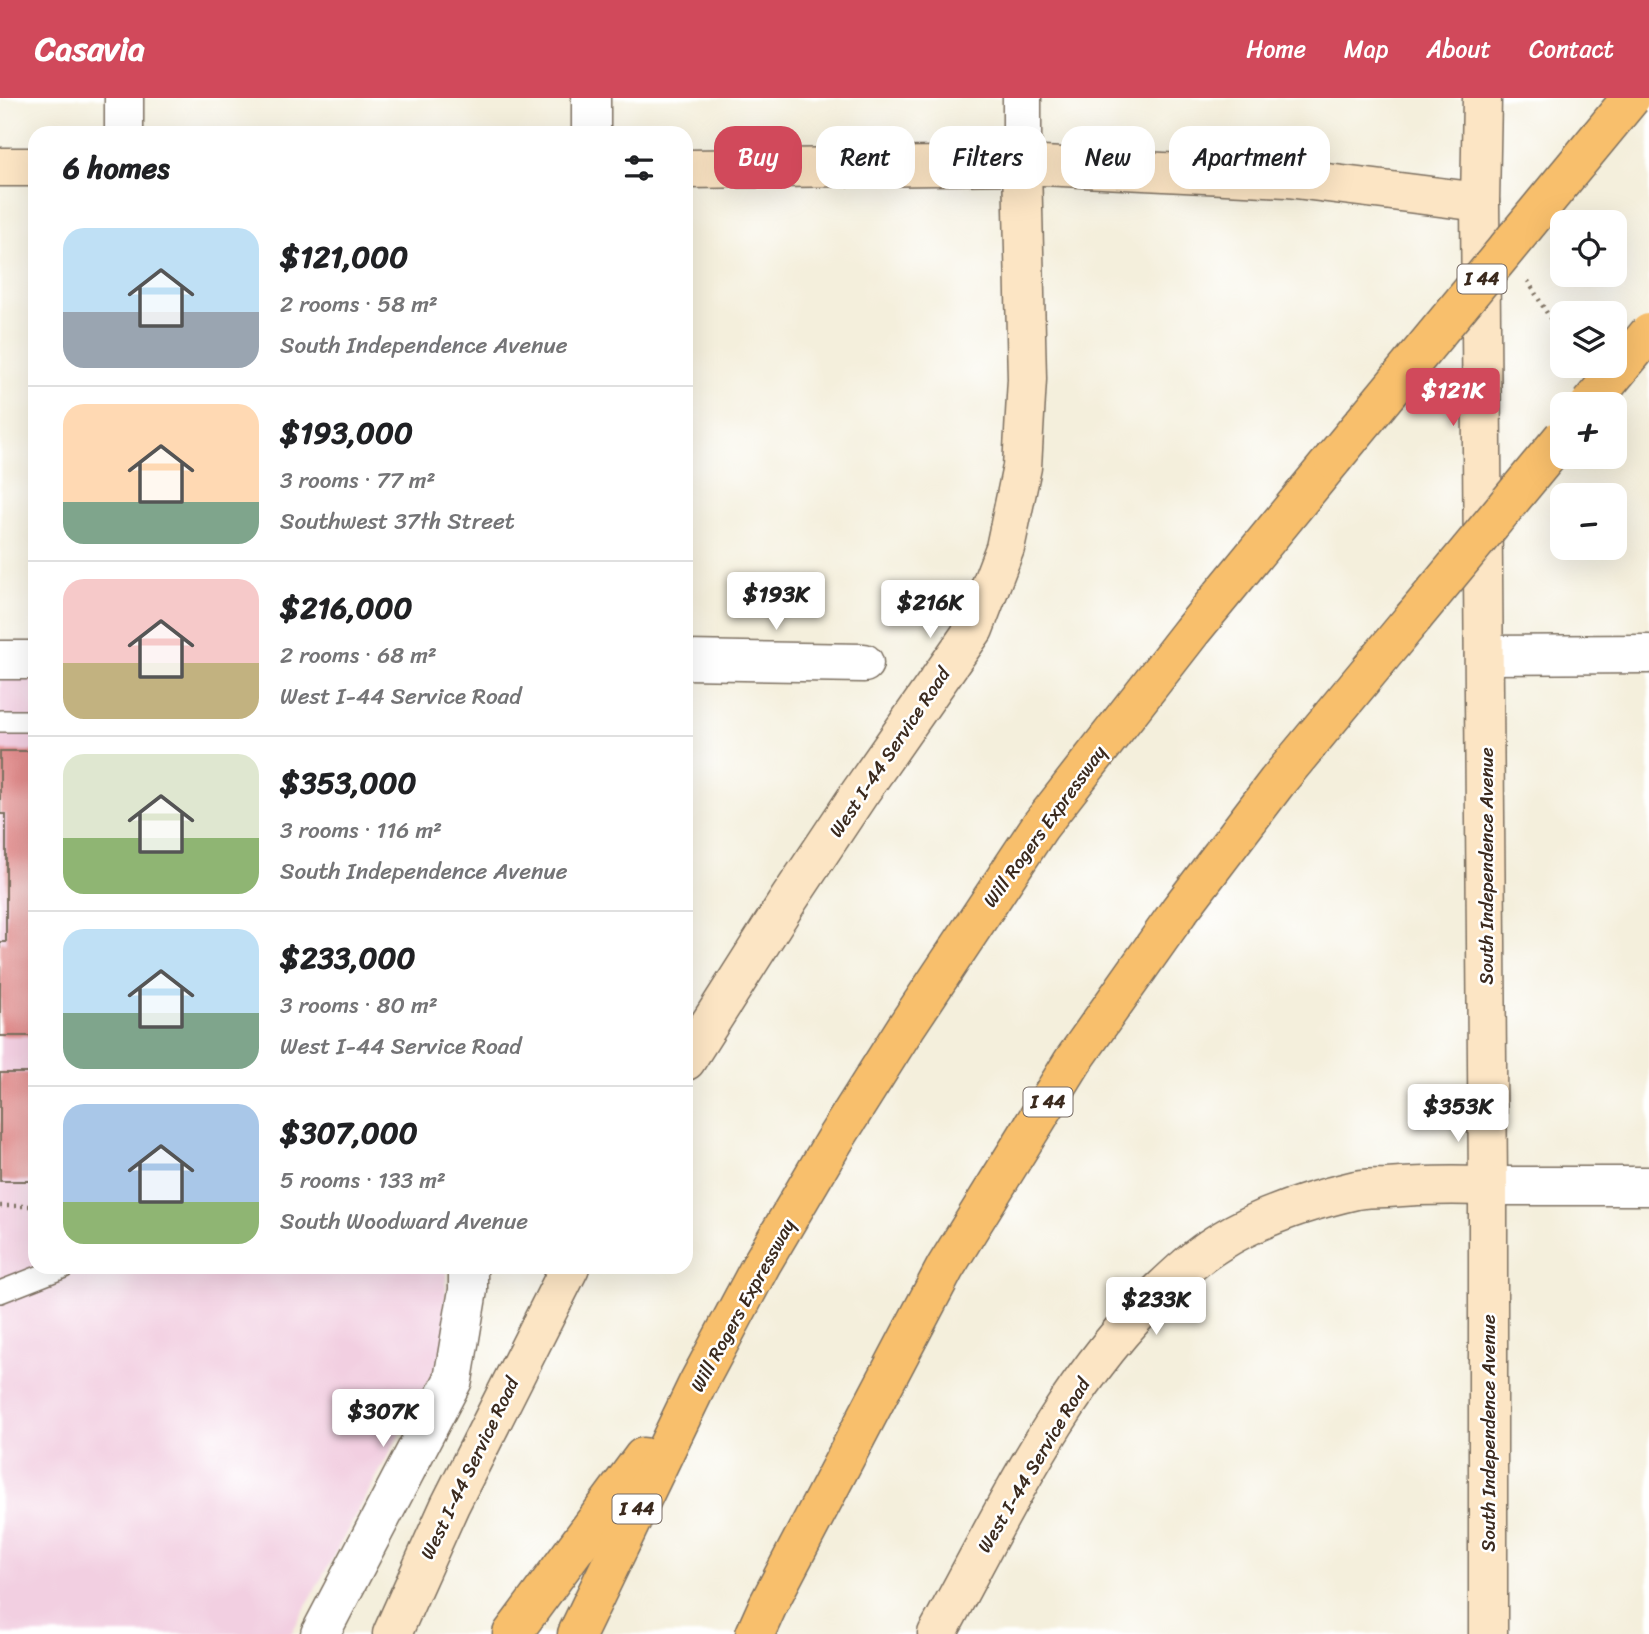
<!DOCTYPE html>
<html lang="en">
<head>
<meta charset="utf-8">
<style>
	:root { --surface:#fff; --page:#f6f6f6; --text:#202124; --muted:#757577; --line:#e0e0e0; --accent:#d1495b }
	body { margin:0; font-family:Sriracha,sans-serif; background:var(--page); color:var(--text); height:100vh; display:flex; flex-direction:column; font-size:26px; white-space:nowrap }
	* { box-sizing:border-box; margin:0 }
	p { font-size:23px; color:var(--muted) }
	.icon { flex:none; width:38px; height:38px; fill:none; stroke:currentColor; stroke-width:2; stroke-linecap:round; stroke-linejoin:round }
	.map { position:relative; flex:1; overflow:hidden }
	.drawer { position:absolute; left:28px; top:28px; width:665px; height:1148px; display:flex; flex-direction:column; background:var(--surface); border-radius:21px; box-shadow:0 7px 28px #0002 }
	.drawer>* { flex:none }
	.banner { position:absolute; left:714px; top:28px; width:665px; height:63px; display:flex; gap:14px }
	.buttons { position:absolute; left:1550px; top:112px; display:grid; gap:14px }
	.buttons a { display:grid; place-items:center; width:77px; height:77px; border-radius:14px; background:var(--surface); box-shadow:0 7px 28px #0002; font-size:35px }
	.price { position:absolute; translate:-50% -60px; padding:0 16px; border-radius:7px; background:#fff; color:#222; font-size:23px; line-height:46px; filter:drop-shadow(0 2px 4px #0008) }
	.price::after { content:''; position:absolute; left:50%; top:42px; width:21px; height:16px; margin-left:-10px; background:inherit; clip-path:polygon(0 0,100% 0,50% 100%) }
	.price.on { background:var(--accent); color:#fff }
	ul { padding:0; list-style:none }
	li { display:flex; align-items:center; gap:21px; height:175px; padding:0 35px }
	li+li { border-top:2px solid var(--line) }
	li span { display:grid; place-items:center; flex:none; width:196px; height:140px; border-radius:21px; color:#555 }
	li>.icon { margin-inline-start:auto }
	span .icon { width:84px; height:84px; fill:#fffc; stroke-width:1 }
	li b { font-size:30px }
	h2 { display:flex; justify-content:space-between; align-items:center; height:84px; padding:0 35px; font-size:30px }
	.chip { padding:0 24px; border-radius:21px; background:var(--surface); box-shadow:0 7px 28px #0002; font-size:24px; line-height:63px }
	.chip.on { background:var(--accent); color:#fff }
	header { display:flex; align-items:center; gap:42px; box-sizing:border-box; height:98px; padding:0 35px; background:var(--accent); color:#fff }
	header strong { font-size:33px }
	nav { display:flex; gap:38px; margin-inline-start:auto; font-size:24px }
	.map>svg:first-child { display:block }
	.built { fill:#f2cfe1 }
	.building { fill:#e18c8c }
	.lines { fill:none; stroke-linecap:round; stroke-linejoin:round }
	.lane-casing { stroke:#7c6f60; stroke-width:24 }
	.street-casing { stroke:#7c6f60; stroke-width:41 }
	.secondary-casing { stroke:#7c6f60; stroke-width:41 }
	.highway-casing { stroke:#7c6f60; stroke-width:41 }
	.path { stroke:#7c6f60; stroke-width:4.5; stroke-dasharray:2 5; stroke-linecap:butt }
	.lane { stroke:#fff; stroke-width:21 }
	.street { stroke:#fff; stroke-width:38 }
	.secondary { stroke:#fce5c4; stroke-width:38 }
	.highway { stroke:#f8bf6c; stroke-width:38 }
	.highway-bridge-casing { stroke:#7c6f60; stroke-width:41; stroke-linecap:butt }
	.highway-bridge { stroke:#f8bf6c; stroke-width:38 }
	.labels { text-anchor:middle; stroke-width:5; stroke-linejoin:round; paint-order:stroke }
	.shield { fill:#fff; stroke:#766a62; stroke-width:2 }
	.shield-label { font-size:18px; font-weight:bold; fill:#3b2a1e }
	.street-label { font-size:19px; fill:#3b2a1e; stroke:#fff }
</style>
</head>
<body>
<header>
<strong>Casavia</strong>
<nav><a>Home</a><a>Map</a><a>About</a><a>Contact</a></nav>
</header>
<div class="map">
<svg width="1649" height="1536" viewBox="0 0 1649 1536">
	<rect width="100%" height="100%" fill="#fff"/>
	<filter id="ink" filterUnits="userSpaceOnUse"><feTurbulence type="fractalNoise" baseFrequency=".0143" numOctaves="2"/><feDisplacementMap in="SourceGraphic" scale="14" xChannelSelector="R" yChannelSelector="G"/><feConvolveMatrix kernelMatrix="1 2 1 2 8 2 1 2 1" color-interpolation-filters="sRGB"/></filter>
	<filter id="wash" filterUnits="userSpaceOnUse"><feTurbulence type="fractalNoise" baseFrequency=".00686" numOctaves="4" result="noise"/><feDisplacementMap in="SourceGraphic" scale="28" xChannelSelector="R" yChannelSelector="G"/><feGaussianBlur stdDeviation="1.57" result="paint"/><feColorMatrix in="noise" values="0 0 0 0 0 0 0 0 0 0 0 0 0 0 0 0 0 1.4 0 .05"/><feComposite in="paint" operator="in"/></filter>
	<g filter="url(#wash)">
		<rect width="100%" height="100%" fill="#f4efdc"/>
		<polygon class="built" points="0,579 35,579 35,1169 446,1169 446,1239 437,1268 291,1536 0,1536"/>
		<g id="blocks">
			<g class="building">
				<polygon points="0,653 35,653 35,938 0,938 0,844 6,844 6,716 0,716"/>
				<rect x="0" y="975" width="35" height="108"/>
			</g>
		</g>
	</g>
	<g filter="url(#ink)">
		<use href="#blocks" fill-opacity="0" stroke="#7c6f60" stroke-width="2"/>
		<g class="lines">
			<g class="lane-casing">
				<g id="lane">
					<polyline points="0,623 35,623"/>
					<polyline points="0,1194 64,1169"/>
				</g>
			</g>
			<g class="street-casing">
				<g id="street">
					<polyline points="591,0 591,35"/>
					<polyline points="124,35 124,0"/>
					<polyline points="1022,67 1022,0"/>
					<polyline points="1484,557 1649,556"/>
					<polyline points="0,562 35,562"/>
					<polyline points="686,562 864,565"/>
					<polyline points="1488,1088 1649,1088"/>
					<polyline points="320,1536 453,1282 468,1192 468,1169"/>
				</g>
			</g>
			<g class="secondary-casing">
				<g id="secondary">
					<polyline points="1482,0 1480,104 1488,1088 1488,1536"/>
					<polyline points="0,69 35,69"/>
					<polyline points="686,71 1022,67 1287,80 1480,104"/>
					<polyline points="686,963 789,801 859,696 974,531 1005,450 1022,369 1027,281 1022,67"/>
					<polyline points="392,1536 450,1407 570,1169"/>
					<path d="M937 1536C1001 1420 1063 1284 1161 1192 1179 1175 1197 1158 1218 1145 1259 1119 1308 1103 1356 1092 1366 1090 1377 1090 1387 1090 1421 1087 1454 1087 1488 1088"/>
				</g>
			</g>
			<g class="highway-casing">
				<g id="highway">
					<polyline points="512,1536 643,1359"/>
					<polyline points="577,1536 697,1287 762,1165 834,1043 906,929 1040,728 1191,534 1333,361"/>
					<polyline points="755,1536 768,1507 945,1170 1073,963 1179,813 1277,684 1413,520"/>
				</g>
			</g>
			<g class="path">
				<polyline points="1528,183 1560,237 1563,237"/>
				<polyline points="0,1108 35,1108"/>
			</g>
			<use href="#lane" class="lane"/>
			<use href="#street" class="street"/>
			<use href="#secondary" class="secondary"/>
			<use href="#highway" class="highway"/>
			<g class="highway-bridge-casing">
				<g id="highway-bridge">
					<polyline points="1590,306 1649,235"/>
					<polyline points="1333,361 1631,0"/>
					<polyline points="1413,520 1563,339"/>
				</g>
			</g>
			<use href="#highway-bridge" class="highway-bridge"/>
		</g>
	</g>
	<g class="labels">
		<g class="shield">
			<rect x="1457.5" y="166.5" width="49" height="29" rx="5"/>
			<rect x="1023.5" y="989.5" width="49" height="29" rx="5"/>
			<rect x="612.5" y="1396.5" width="49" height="29" rx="5"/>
		</g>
		<g class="shield-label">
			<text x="1482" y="187">I 44</text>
			<text x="1048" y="1010">I 44</text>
			<text x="637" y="1417">I 44</text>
		</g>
		<g class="street-label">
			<text transform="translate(889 654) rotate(-56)" y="7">West I-44 Service Road</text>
			<text transform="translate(1044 728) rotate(-54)" y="7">Will Rogers Expressway</text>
			<text transform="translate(1486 768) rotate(-90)" y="7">South Independence Avenue</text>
			<text transform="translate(742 1207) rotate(-61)" y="7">Will Rogers Expressway</text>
			<text transform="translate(1488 1335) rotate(-90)" y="7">South Independence Avenue</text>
			<text transform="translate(1033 1367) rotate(-59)" y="7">West I-44 Service Road</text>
			<text transform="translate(469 1370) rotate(-64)" y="7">West I-44 Service Road</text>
		</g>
	</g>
</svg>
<div class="buttons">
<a><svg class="icon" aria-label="locate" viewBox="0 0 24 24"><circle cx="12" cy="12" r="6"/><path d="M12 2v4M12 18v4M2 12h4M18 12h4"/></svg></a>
<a><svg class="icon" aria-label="layers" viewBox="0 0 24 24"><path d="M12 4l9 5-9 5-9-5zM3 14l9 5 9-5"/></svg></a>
<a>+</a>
<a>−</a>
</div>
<b class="price on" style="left:1453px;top:330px">$121K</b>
<b class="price" style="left:776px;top:534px">$193K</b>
<b class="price" style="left:930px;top:542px">$216K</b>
<b class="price" style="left:1458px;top:1046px">$353K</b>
<b class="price" style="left:1156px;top:1239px">$233K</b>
<b class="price" style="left:383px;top:1351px">$307K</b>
<div class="banner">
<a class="chip on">Buy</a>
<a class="chip">Rent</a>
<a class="chip">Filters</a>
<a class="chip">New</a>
<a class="chip">Apartment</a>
</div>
<section class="drawer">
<h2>6 homes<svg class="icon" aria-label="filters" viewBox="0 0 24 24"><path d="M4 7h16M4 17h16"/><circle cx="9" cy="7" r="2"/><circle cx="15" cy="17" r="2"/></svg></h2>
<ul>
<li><span style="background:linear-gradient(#bfe0f5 60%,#9aa5b1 0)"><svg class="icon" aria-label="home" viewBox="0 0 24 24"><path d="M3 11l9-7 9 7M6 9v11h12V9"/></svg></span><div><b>$121,000</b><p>2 rooms · 58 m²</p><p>South Independence Avenue</p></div></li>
<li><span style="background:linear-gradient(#ffd9b3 70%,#7fa58c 0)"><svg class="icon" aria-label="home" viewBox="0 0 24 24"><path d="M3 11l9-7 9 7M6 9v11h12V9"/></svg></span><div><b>$193,000</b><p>3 rooms · 77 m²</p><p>Southwest 37th Street</p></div></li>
<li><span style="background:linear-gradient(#f6c9c9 60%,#c2b280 0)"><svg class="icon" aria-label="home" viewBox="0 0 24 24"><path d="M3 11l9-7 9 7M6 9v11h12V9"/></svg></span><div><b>$216,000</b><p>2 rooms · 68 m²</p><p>West I-44 Service Road</p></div></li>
<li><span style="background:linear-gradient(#dfe7d0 60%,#8fb573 0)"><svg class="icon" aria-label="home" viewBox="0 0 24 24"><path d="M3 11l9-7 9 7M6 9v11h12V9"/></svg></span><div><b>$353,000</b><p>3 rooms · 116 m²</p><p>South Independence Avenue</p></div></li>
<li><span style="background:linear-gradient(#bfe0f5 60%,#7fa58c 0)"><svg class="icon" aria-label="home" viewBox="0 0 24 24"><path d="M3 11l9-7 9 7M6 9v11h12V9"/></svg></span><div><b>$233,000</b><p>3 rooms · 80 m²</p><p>West I-44 Service Road</p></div></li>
<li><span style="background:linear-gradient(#a9c7e8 70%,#8fb573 0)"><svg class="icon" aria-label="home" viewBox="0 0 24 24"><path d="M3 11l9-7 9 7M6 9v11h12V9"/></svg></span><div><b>$307,000</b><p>5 rooms · 133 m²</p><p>South Woodward Avenue</p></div></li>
</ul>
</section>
</div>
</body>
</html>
